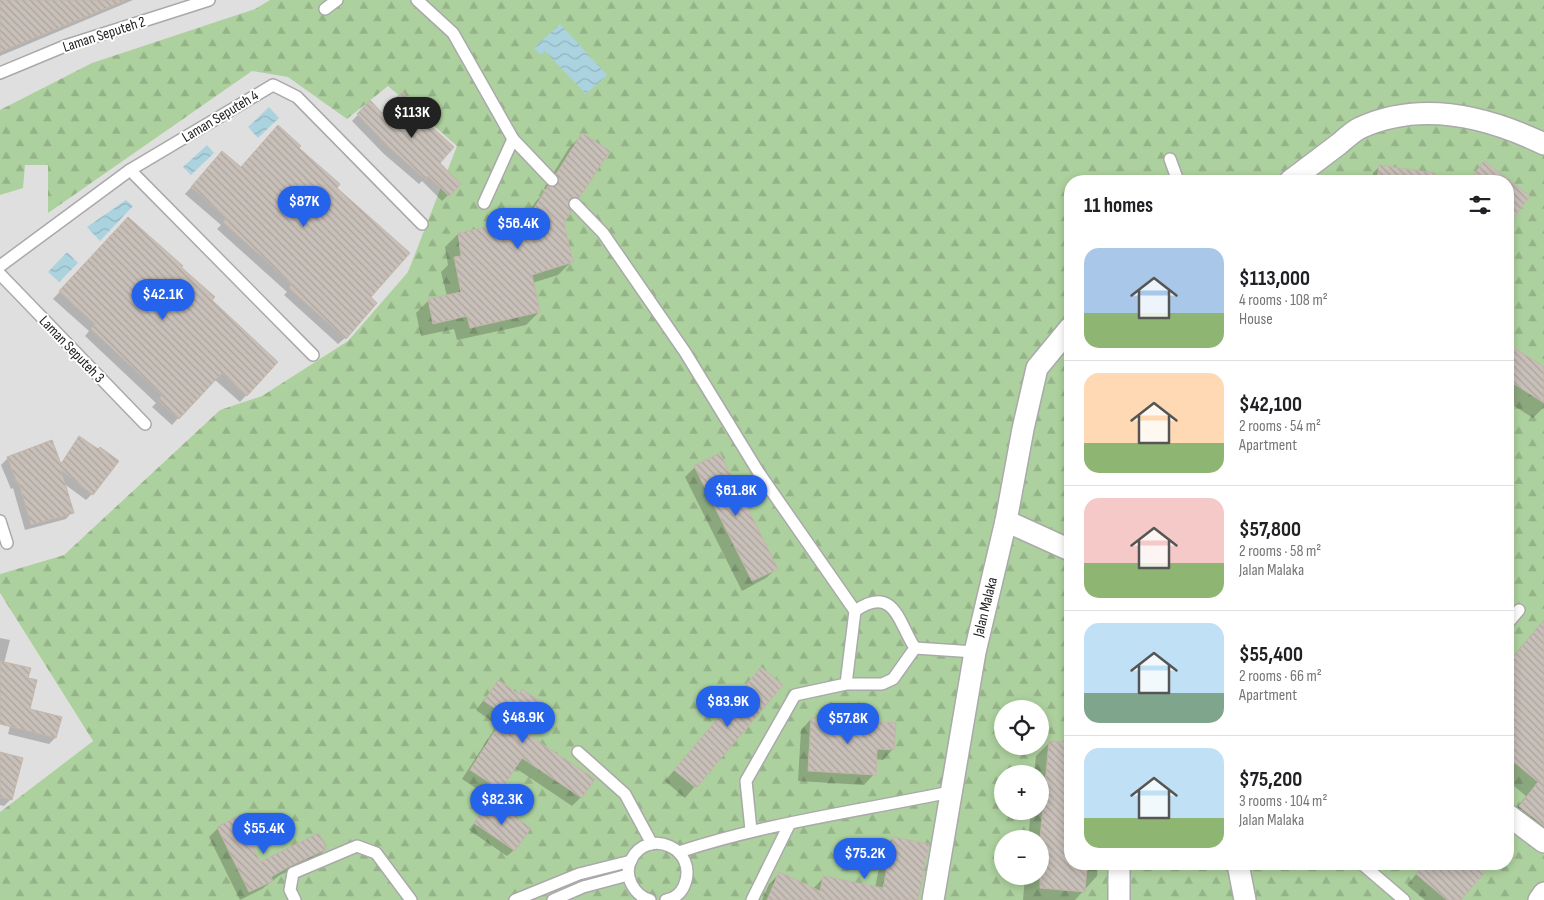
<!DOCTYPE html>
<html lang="en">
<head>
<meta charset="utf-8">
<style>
	:root { --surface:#fff; --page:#f2f2f2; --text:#202124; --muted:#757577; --line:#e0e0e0; --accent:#2563eb }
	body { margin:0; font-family:"Sofia Sans Condensed",sans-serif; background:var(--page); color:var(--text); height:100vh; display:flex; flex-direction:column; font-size:19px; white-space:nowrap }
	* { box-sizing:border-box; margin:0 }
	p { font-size:16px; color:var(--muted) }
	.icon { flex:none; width:28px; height:28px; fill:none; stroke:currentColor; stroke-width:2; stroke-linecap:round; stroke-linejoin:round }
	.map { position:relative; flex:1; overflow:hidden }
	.sheet { position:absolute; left:1064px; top:175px; width:450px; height:695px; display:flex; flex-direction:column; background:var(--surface); border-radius:20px; box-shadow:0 2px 8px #0003 }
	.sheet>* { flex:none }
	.controls { position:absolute; left:994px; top:700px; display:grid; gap:10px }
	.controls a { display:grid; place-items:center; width:55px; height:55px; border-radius:50%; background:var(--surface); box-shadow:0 2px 8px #0003; font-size:25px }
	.price { position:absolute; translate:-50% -42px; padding:0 11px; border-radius:18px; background:var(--accent); color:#fff; font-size:16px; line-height:32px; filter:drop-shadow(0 1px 2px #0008) }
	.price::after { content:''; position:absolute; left:50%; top:30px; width:15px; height:11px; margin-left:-8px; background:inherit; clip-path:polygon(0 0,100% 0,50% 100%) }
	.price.selected { background:#222; color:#fff }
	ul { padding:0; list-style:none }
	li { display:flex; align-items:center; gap:15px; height:125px; padding:0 20px }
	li+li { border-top:1px solid var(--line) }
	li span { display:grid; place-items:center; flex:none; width:140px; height:100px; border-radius:15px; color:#555 }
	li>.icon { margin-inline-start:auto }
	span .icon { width:60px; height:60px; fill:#fffc; stroke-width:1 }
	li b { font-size:21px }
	h2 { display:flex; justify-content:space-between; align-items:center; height:60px; padding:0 20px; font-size:21px }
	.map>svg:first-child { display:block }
	.residential { fill:#e0dfdf }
	.forest { fill:url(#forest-firs); fill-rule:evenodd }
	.water { fill:url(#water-waves) }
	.shadow { fill:#0003 }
	.building { fill:url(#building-back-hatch); stroke:#c4b6ab }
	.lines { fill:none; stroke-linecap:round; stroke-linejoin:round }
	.lane-casing { stroke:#a9a9a9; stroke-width:14 }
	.street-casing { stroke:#a9a9a9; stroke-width:24 }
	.lane { stroke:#fff; stroke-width:11 }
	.street { stroke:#fff; stroke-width:21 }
	.labels { text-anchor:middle; stroke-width:4; stroke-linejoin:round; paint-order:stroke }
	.street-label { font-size:15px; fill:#222; stroke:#fff }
</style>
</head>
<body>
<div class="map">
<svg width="1544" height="900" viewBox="0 0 1544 900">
	<defs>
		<pattern id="forest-firs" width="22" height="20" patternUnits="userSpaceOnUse" patternTransform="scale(1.25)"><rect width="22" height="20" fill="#add19e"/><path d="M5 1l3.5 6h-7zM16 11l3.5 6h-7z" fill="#95b388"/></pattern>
		<pattern id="water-waves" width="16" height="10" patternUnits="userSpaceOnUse" patternTransform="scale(1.25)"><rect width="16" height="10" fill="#aad3df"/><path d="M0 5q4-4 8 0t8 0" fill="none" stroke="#92b5bf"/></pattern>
		<pattern id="building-back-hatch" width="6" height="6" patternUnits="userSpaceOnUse" patternTransform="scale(1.25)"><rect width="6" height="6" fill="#c7bfb8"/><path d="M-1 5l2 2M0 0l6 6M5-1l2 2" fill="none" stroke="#aba49e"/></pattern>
	</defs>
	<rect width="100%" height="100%" fill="#f2efe9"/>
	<g class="residential">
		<polygon points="0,0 303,0 480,147 358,360 252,418 220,410 64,555 0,574"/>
		<polygon points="0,593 93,741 0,812"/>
	</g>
	<path class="forest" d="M270 0H1544V900H0V812L93 741 0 593V574L64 555 220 410 262 396 348 341 408 272 457 146 388 86 347 119 288 77 252 71 48 213V165H25L23 188 0 195V110L92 63 255 9ZM1070 181H1508V864H1070ZM1002 709H1040V746H1002ZM1002 774H1040V811H1002ZM1002 839H1040V876H1002Z"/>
	<g class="water">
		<polygon points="560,24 607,75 586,94 545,51 541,55 534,48"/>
		<polygon points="269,107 279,118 258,138 248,127"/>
		<polygon points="207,145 214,153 191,175 183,167"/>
		<polygon points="126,200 133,206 100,241 87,227"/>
		<polygon points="67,252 78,263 59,282 48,272"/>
	</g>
	<g class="shadow">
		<polygon points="0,0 133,0 0,56"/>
		<polygon points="370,102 382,114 418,116 438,163 459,184 442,201 422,181 419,184 384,154 352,121"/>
		<polygon points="582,135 578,197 568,207 562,222 571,262 558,275 532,283 539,312 526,325 457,340 454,329 421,336 416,313 429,300 447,296 441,272 448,265 445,247 458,234 523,221 536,201 546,191 544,188 569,148"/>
		<polygon points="216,159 241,168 335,188 369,297 345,338 338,344 284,295 287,292 217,229 221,225 185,194"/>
		<polygon points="1484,163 1528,196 1508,221 1508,181 1468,181"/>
		<polygon points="1380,166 1424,172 1423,181 1372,181 1373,173"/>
		<polygon points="122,225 180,267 210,300 277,362 240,402 214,379 172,425 152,407 156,403 85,336 89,331 53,299"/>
		<polygon points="1508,345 1544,368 1544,407 1533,418 1508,402"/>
		<polygon points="80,438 92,494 86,500 63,483 72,512 66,519 25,530 13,488 11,489 1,465 8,458 60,465"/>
		<polygon points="695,467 777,568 766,578 742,591 685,477"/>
		<polygon points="1544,620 1544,838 1508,818 1526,796 1508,781 1508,662"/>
		<polygon points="0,638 10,640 4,663 27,679 26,710 55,738 49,744 8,734 13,715 0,709"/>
		<polygon points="761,669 781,685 685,798 665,781"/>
		<polygon points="498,682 518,695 522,691 529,736 581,797 572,806 514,767 500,789 491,798 462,779 497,725 476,710"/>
		<polygon points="811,719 893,749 883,760 875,759 874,774 864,785 798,781 801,730"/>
		<polygon points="1049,743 1070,744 1070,864 1098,864 1097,876 1075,900 1023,900 1025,876 1040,876 1040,839 1028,839 1031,811 1040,811 1040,774 1034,774 1036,756"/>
		<polygon points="0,756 11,799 4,806 0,805"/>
		<polygon points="490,802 514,850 507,856 469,830"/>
		<polygon points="218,828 260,863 325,849 317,858 280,875 262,889 240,900 209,837"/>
		<polygon points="893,838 917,900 762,900 769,884 780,874 813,889 823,878 875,888 883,848"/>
		<polygon points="1425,864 1474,864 1483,872 1460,900 1425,900 1407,885"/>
	</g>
	<g class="building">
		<polygon points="0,0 124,0 124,1 0,52"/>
		<polygon points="402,92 424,113 420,116 454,147 440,163 461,184 449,196 428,176 425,179 390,148 357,114 370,100 382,113"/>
		<polygon points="278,125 301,146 299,148 340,184 337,188 410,253 371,297 377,303 346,339 289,288 292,284 223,222 227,218 191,187 222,151 241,167"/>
		<polygon points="582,133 610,151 579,198 573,197 568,201 571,211 564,223 573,262 532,275 540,312 470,328 467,316 433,324 428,299 461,292 454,257 461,256 458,233 528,218 548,186 557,185 559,179 556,174"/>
		<polygon points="1484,161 1530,196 1508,225 1508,181 1469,181"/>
		<polygon points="1379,165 1435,173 1435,181 1377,181"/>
		<polygon points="128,217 183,266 181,267 215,297 212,300 278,362 247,396 222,373 179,419 158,400 162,395 91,329 95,324 59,291"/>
		<polygon points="1508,344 1544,367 1544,403 1508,380"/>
		<polygon points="79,436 98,449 100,447 119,461 93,495 61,470 74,513 31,525 19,483 17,483 7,457 52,440 61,464"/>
		<polygon points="720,453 778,569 752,581 694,466"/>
		<polygon points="1544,620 1544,826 1519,806 1538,782 1508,757 1508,663"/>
		<polygon points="0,661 31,668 28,678 37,680 30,709 62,717 56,738 0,724"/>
		<polygon points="761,667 783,685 696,788 674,770"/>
		<polygon points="498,680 519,694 522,689 549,707 530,736 595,779 582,798 522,758 501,790 470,770 505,715 484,701"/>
		<polygon points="811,718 896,723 894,750 877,749 876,775 808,771"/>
		<polygon points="1049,741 1070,743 1070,864 1087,864 1085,892 1040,888 1040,839"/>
		<polygon points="0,752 23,758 12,800 0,797"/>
		<polygon points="490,800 531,828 515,851 474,823"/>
		<polygon points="238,816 260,862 319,833 327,849 290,866 271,877 273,881 249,892 217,827"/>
		<polygon points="893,837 929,844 918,900 767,900 779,872 820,891 823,876 883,888"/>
		<polygon points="1425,864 1476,864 1485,872 1461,900 1447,900 1416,874"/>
	</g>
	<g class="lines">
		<g class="lane-casing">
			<g id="lane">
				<polyline points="417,0 453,33 513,139 552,180"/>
				<polyline points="325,9 337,0"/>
				<polyline points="0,73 65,46 209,0"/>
				<polyline points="1170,159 1178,181"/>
				<polyline points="130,170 313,355"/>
				<polyline points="484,203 513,139"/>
				<polyline points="575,204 603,233 685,352 759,473 855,611"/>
				<polyline points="0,266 130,170 273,85 297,97 422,224"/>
				<polyline points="0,274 145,424"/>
				<polyline points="0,521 7,543"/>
				<polyline points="1508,623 1519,610"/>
				<polyline points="915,648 975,652"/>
				<polyline points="578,752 625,794 652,844"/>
				<path d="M751 830 746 781 795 695 846 684H882L893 679 915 648C899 625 895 583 855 611L846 684"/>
				<path d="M679 852C767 823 859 811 950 792"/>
				<polyline points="1362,864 1404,900"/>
				<polyline points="295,900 290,890 293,873 357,846 376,853 411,900"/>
				<polyline points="515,900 579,874 631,861"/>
				<polyline points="553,900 583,887 628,875"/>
				<path d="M650 900C634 895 623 876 631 860 648 826 700 849 684 886 681 893 674 899 666 900"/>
				<polyline points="752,900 789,825"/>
			</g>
		</g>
		<g class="street-casing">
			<g id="street">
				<path d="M1290 181C1306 169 1322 157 1339 144 1345 139 1352 132 1360 128 1421 100 1486 116 1544 144"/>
				<polyline points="1006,521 1070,550"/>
				<polyline points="1508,815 1544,842"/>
				<polyline points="1238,864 1245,900"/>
				<polyline points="933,900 975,652 1006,521 1023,429 1037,368 1070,328"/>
				<polyline points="1119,900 1119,864"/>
				<polyline points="1539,900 1544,893"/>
			</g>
		</g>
		<use href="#lane" class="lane"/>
		<use href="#street" class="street"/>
	</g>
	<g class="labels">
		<g class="street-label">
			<text transform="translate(104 34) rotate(-18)" y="5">Laman Seputeh 2</text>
			<text transform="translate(220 116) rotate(-31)" y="5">Laman Seputeh 4</text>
			<text transform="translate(72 349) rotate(46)" y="5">Laman Seputeh 3</text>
			<text transform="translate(985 607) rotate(-76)" y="5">Jalan Malaka</text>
		</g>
	</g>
</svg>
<div class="controls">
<a><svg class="icon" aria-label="locate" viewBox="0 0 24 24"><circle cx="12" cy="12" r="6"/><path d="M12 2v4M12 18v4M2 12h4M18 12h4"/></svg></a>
<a>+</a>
<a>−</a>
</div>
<b class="price selected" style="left:412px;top:139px">$113K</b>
<b class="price" style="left:304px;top:228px">$87K</b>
<b class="price" style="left:518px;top:250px">$56.4K</b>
<b class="price" style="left:163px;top:321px">$42.1K</b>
<b class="price" style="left:736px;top:517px">$61.8K</b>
<b class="price" style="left:728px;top:728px">$83.9K</b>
<b class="price" style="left:523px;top:744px">$48.9K</b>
<b class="price" style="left:848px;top:745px">$57.8K</b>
<b class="price" style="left:502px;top:826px">$82.3K</b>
<b class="price" style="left:264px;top:855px">$55.4K</b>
<b class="price" style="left:865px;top:880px">$75.2K</b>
<section class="sheet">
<h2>11 homes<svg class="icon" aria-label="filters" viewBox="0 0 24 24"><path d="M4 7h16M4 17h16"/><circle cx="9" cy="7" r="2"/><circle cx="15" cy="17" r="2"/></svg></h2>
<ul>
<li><span style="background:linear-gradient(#a9c7e8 65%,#8fb573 0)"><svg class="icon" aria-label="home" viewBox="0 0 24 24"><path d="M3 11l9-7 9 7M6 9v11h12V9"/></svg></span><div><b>$113,000</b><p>4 rooms · 108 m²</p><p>House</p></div></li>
<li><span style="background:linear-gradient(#ffd9b3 70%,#8fb573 0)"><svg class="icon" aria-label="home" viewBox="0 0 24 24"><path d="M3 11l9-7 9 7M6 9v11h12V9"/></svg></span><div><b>$42,100</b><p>2 rooms · 54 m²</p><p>Apartment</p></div></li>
<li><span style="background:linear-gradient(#f6c9c9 65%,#8fb573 0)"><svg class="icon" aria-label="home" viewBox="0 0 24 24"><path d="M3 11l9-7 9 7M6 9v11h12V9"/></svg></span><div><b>$57,800</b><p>2 rooms · 58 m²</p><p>Jalan Malaka</p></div></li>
<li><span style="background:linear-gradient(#bfe0f5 70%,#7fa58c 0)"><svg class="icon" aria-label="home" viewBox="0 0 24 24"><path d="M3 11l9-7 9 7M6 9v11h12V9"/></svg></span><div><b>$55,400</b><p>2 rooms · 66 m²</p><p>Apartment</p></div></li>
<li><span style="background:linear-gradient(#bfe0f5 70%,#8fb573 0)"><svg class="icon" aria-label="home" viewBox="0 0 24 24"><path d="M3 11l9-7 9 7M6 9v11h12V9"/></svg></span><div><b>$75,200</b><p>3 rooms · 104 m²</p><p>Jalan Malaka</p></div></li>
</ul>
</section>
</div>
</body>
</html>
